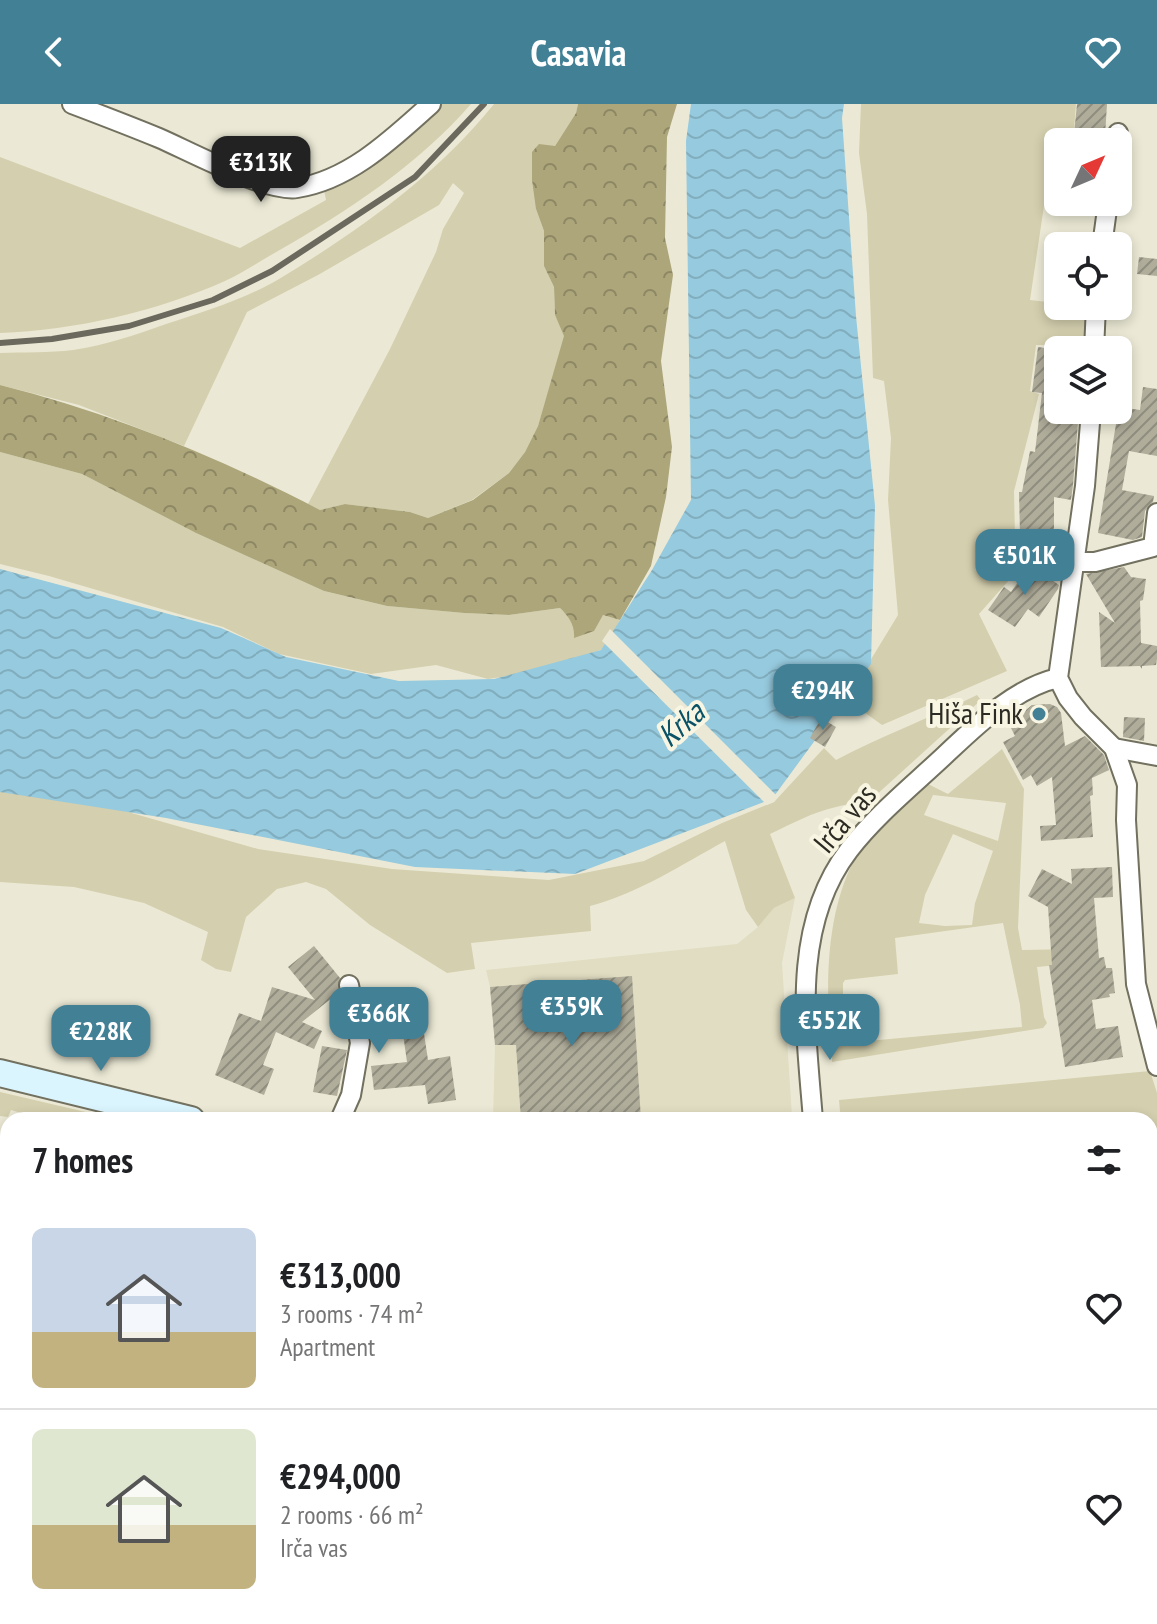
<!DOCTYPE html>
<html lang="en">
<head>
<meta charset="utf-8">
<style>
	:root { --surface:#fff; --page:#f2f2f2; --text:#202124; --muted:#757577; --line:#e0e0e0; --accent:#428096 }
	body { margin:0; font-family:"PT Sans Narrow",sans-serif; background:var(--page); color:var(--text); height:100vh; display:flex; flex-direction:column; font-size:30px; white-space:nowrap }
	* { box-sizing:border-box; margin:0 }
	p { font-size:26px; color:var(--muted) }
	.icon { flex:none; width:44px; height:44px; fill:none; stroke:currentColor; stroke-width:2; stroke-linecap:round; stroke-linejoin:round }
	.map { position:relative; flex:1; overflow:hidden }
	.panel { position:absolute; left:0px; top:1008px; width:1158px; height:512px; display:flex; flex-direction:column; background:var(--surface); border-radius:24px 24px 0 0; box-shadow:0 4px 12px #0003 }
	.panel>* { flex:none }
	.needle { width:52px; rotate:46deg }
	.fabs { position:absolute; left:1044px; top:24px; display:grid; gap:16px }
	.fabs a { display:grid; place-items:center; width:88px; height:88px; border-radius:12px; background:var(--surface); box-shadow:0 4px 12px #0003; font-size:40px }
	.price { position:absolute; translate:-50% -68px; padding:0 18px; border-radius:16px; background:var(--accent); color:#fff; font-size:26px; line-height:52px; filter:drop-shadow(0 2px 4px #0008) }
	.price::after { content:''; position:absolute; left:50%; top:48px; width:24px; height:18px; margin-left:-12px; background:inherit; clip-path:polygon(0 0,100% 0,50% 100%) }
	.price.selected { background:#222; color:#fff }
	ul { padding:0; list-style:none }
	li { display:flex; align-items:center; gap:24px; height:200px; padding:0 32px }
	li+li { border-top:2px solid var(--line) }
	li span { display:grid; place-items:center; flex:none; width:224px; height:160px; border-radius:12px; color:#555 }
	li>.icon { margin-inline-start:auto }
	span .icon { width:96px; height:96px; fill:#fffc; stroke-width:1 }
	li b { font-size:34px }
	h2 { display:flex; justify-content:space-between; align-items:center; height:96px; padding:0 32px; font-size:34px }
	header { display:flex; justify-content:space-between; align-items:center; height:104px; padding:0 32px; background:var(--accent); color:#fff; font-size:36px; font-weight:700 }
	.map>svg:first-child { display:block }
	.built { fill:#e1ddc2 }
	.grass { fill:#d4cfae; fill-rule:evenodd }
	.forest { fill:url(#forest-crowns) }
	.water { fill:url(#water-waves) }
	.pier { fill:#ebe9d5 }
	.building { fill:url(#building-hatch) }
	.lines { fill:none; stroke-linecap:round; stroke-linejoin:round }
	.street-casing { stroke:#72705f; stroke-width:22 }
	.secondary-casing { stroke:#72705f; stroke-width:30 }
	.street { stroke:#fff; stroke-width:18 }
	.secondary { stroke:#dbf5ff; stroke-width:26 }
	.rail { stroke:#6b695d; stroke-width:6 }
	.poi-dot { fill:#428096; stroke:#f8f6e2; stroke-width:3 }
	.labels { text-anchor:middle; stroke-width:8; stroke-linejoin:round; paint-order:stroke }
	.poi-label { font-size:30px; fill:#2c2b23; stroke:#f8f6e2; text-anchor:end }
	.street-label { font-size:30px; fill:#2c2b23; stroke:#f8f6e2 }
	.water-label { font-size:32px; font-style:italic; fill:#0a5266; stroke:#f8f6e2 }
</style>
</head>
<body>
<header><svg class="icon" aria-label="back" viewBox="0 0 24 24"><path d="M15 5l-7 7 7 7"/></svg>Casavia<svg class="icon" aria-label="heart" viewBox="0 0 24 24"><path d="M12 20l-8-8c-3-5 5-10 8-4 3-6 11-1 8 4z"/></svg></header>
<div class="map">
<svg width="1157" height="1520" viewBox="0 0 1157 1520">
	<defs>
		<pattern id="forest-crowns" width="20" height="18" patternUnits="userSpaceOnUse" patternTransform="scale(2)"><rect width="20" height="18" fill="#ada67a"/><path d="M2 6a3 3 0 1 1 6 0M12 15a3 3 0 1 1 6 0" fill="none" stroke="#8d8764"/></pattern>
		<pattern id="water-waves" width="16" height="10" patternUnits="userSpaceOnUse" patternTransform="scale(2)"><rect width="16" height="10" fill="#96cade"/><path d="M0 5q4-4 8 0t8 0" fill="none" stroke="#81aebe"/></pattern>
		<pattern id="building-hatch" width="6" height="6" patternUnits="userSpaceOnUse" patternTransform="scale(2)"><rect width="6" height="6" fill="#b0ad9b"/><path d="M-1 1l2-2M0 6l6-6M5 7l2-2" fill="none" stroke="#8f8d7e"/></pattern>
	</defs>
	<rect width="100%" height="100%" fill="#ebe9d5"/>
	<polygon class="built" points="795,794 782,859 792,1012 771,1011 692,1016 493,1016 495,941 490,883 486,866 737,840 758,823 774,804"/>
	<g class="grass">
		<path d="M439 0H471C418 61 348 107 278 147 260 157 243 169 225 177 155 208 76 226 0 229V53L240 144 326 96 324 86Z"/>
		<path d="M494 0H578L576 9 555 42 536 105 544 127V162L554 183 555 211 565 232 538 322 525 348 509 369 472 396 428 414 410 408 345 400 320 406 308 400 390 245 436 148 443 125 464 89 453 79 439 101 318 171 247 208 184 342 79 301 0 281V249C24 248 49 249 73 246 105 241 136 231 166 220 203 208 245 195 279 175 357 128 436 72 494 0Z"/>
		<polygon points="861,0 1076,0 1073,38 1058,38 1058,62 1050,61 1030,196 1057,199 1058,195 1058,202 1088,202 1087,242 1036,241 1030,287 1039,290 1014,387 1015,433 1053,431 1068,446 1066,476 1025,458 979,510 1007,567 882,621 850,598 859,575 898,511 888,396 891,334 884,277 873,274 867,110 859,49"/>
		<path d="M0 348 82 370 196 429 324 487 387 502 464 509 509 511 560 504C569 513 576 520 574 533L603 511 620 516 605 544 554 565 488 575 436 561 371 570 279 550 223 523 49 472 0 460Z"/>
		<path d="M977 591 981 596 874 693C861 700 850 699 836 703 813 708 791 720 770 730L795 794 774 804 758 823 746 806 725 737C681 761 639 789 590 802L591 827 471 839 475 865 447 869 370 821 326 785 306 778 277 785 246 813 231 868 216 865 201 856 208 828 144 799 74 783 0 778V684L51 686 258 745 392 765 549 776 644 757 722 719 774 698 824 644 836 656C881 632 930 614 977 591Z"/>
		<path d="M1002 645 1024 685 1018 824 1022 846 1076 845 1080 859 1037 863 1044 913 1047 919 1043 924 832 958C826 892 823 817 854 756 865 735 907 696 926 679L948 690ZM933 691 1006 699 998 737 924 711ZM953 730 993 747 975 799 972 821 945 822 919 819 925 791ZM1003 819 1020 901 1022 923 846 939 843 937V879L845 876 898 870 895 834Z"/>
		<polygon points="1150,967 1157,989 1157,1039 1150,1038 1150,1016 848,1016 840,1008 839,996"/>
		<polygon points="0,988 120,1016 44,1016 11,1006 8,1013 0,1012"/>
		<polygon points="0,1105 8,1121 8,1163 0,1161"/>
	</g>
	<path class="forest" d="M578 0H677L667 33 665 134 673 171 661 257 672 343 666 393 651 462 620 516 603 511 594 527 574 534C575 521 569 513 560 504L509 511 464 509 387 502 324 487 196 429 82 370 0 348V281C112 309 218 353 320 406L345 400 410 408 428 414 473 396 509 369 525 348 538 322 564 232 555 211 554 183 544 162V127L536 105 532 76V48L539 40 555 42 576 9Z"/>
	<polygon class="water" points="691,0 844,0 842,14 856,212 875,402 871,560 772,695 575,770 415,763 166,714 0,688 0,465 221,524 286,553 399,577 494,575 601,546 652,466 691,396 686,37"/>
	<polygon class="pier" points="610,525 778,693 774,698 767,701 602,537"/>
	<g class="building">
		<polygon points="1077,0 1107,0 1105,32 1100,32 1100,37 1079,35 1079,30 1074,30"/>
		<polygon points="1139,153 1157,155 1157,172 1137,170"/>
		<polygon points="1038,243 1058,246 1058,306 1079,306 1073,381 1071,396 1054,393 1054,430 1020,431 1019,388 1022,388 1030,347 1035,348 1042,289 1032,288"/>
		<polygon points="1143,283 1157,285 1157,352 1129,347 1122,386 1154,392 1153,398 1145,407 1142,433 1133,436 1098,429 1118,308 1125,309 1126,304 1140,306"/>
		<polygon points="1030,461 1059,481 1058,485 1039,513 1028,505 1015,523 988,506 1004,483 1011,488"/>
		<polygon points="1124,463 1131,473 1146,475 1143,496 1140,497 1141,539 1157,542 1157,555 1156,561 1142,562 1142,565 1140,562 1101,563 1099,508 1115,519 1086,470"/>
		<polygon points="1050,600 1057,603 1061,609 1065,642 1085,632 1104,651 1109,666 1092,674 1093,691 1090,692 1093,733 1041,737 1040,722 1056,721 1052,673 1037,682 1031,671 1023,676 1003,638 1015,632 1009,620 1032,601"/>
		<polygon points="1124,613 1145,614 1144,637 1123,633"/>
		<polygon points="821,614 836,623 825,643 810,634"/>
		<polygon points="1112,763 1113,793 1094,794 1099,854 1104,853 1106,864 1112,864 1115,889 1109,890 1110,893 1092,896 1096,925 1118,922 1123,953 1065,963 1049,861 1052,861 1048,803 1028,792 1042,765 1072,780 1071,765"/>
		<polygon points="314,842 340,874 338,889 302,918 322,927 314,945 276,928 263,961 274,965 264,991 215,971 239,909 261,917 272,883 315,896 288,863"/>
		<polygon points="632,872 641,1016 521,1016 516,941 495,941 490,883"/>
		<polygon points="415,900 418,917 422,916 428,956 450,952 456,996 428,1000 425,981 374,986 371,962 407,958 402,923 379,926 376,906"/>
		<polygon points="322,942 347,946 337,992 313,988"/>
	</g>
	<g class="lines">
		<g class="street-casing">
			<g id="street">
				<path d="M72 0C101 11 130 22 159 34 189 47 267 89 297 84 350 76 393 34 431 0"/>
				<polyline points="1117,38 1118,29"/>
				<polyline points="1102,142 1108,98"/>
				<polyline points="1094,246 1096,202"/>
				<polyline points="1091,306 1085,382 1058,574 1068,594 1083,613 1114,644 1127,681 1126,716 1136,880 1157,962"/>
				<polyline points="1074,458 1095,458 1153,443 1157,409"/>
				<polyline points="1114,644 1157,652"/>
				<polyline points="340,1016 351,991 360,939 349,881"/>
				<path d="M813 1016C806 926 790 823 849 746 876 711 912 682 944 652 976 622 1014 584 1058 574"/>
				<polyline points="0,1262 8,1266"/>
				<polyline points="0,1365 8,1371"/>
				<polyline points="0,1466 8,1457"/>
				<polyline points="225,1512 239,1520"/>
				<polyline points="399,1512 401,1520"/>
				<polyline points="471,1512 472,1520"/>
				<polyline points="1000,1512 1011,1520"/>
				<polyline points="73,1520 81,1512"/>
				<polyline points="91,1520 98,1512"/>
				<polyline points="764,1520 765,1512"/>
			</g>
		</g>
		<g class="secondary-casing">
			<g id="secondary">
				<polyline points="0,969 191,1016"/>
				<polyline points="1150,1065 1157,1066"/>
			</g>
		</g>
		<use href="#street" class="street"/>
		<use href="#secondary" class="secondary"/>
		<polyline class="rail" points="0,239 52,235 129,222 213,196 272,167 415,73 484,0"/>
	</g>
	<circle class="poi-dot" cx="1039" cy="610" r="8"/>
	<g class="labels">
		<g class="poi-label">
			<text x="1023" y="620">Hiša Fink</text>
		</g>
		<g class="street-label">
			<text transform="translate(845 715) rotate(-50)" y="10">Irča vas</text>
		</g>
		<g class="water-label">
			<text transform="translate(681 620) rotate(-41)" y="11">Krka</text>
		</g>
	</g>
</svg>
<div class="fabs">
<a><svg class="needle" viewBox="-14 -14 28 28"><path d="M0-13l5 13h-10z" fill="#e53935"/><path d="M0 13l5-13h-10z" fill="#757577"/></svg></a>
<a><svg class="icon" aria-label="locate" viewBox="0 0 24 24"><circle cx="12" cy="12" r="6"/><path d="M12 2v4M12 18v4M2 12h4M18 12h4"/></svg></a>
<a><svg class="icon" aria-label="layers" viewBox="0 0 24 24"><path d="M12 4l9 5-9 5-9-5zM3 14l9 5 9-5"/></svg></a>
</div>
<b class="price selected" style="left:261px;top:100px">€313K</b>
<b class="price" style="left:1025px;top:493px">€501K</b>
<b class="price" style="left:823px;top:628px">€294K</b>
<b class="price" style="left:572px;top:944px">€359K</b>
<b class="price" style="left:379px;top:951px">€366K</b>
<b class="price" style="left:830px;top:958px">€552K</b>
<b class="price" style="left:101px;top:969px">€228K</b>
<section class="panel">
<h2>7 homes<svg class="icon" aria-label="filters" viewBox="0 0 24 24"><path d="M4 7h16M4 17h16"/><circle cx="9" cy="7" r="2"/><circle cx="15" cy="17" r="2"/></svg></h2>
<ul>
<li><span style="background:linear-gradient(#c9d6e8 65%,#c2b280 0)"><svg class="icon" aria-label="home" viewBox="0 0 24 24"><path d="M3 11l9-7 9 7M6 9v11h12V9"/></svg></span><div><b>€313,000</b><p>3 rooms · 74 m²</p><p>Apartment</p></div><svg class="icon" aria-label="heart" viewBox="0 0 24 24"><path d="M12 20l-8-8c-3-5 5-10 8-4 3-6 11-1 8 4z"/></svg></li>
<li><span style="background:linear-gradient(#dfe7d0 60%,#c2b280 0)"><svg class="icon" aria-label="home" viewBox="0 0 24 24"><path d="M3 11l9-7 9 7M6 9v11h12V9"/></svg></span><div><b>€294,000</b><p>2 rooms · 66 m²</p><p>Irča vas</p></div><svg class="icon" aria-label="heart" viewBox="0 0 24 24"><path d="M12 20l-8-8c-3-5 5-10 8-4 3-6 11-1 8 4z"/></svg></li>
</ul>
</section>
</div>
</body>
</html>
